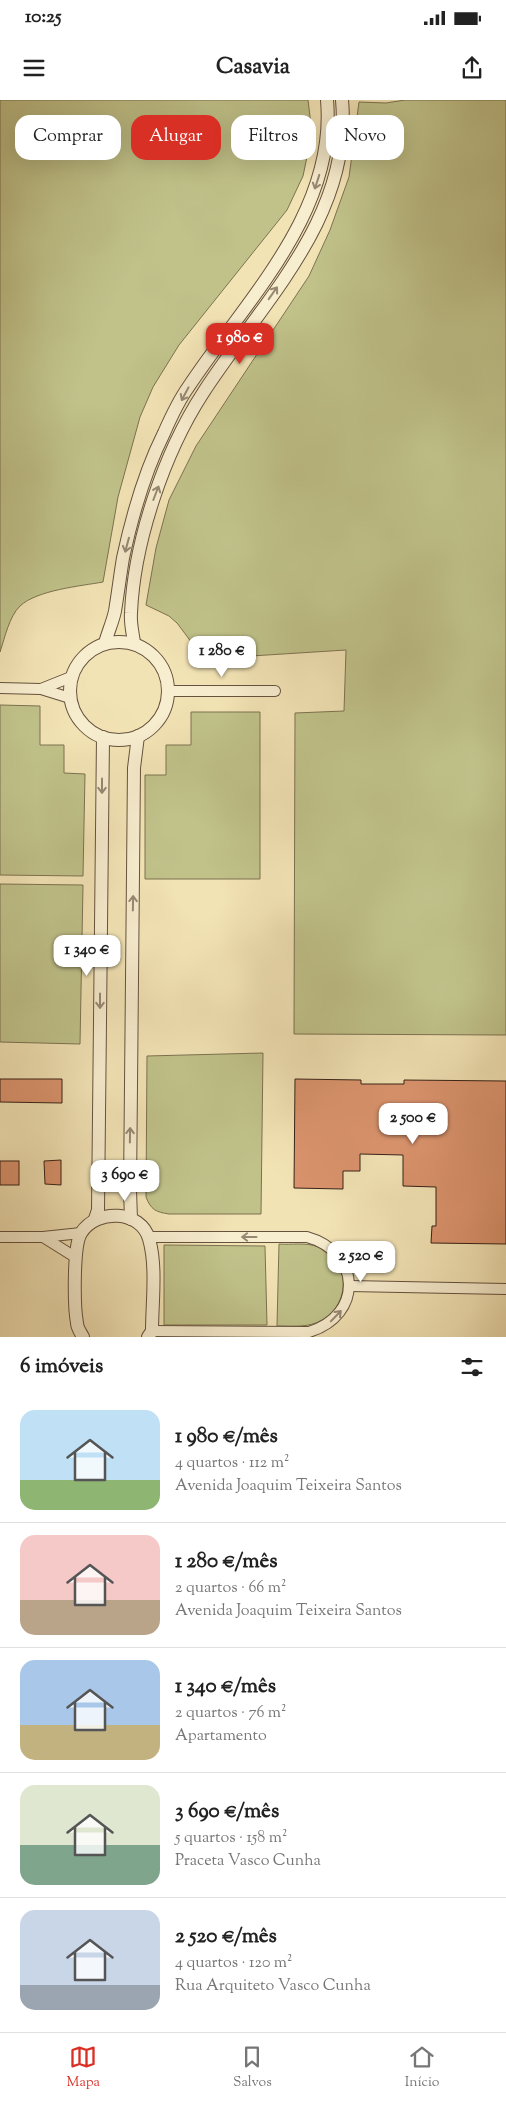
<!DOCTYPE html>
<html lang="pt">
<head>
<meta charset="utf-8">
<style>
	:root { --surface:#fff; --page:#f2f2f2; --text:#222; --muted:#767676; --line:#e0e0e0; --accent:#d93025 }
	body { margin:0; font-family:"Sorts Mill Goudy",serif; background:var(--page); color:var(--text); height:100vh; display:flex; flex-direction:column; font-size:19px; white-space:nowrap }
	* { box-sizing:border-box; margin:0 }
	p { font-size:16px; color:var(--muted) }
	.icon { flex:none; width:28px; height:28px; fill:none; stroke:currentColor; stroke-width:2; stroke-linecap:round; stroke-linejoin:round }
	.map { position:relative; height:1237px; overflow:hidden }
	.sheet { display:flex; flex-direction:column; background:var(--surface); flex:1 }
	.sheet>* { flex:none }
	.banner { position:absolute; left:15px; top:15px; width:476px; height:45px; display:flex; gap:10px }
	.price { position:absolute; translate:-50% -42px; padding:0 11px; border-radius:10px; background:#fff; color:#222; font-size:16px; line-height:32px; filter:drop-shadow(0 1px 2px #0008) }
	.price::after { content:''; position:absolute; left:50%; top:30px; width:15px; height:11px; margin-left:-8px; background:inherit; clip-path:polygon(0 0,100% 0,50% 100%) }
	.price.active { background:var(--accent); color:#fff }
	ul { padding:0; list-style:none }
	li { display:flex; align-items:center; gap:15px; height:125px; padding:0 20px }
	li+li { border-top:1px solid var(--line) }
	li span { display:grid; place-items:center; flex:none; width:140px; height:100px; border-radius:15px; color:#555 }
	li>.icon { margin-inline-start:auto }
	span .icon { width:60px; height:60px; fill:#fffc; stroke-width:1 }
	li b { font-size:21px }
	h2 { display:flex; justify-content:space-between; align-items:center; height:60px; padding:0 20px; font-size:21px }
	.pill { padding:0 18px; border-radius:15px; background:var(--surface); box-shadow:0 5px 20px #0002; font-size:18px; line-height:45px }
	.pill.active { background:var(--accent); color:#fff }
	.status { display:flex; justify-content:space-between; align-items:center; height:35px; padding:0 25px; background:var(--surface); direction:ltr }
	.status svg { height:14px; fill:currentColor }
	header { display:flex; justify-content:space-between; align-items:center; height:65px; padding:0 20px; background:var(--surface); font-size:22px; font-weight:700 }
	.dock { display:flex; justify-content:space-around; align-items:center; height:70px; border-top:1px solid var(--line); background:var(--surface); font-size:14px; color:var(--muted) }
	.dock a { display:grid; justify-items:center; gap:2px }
	.dock .active { color:var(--accent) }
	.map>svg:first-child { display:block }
	.green { fill:#c0c28a; stroke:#7c7250 }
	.building { fill:#db946e; stroke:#372217 }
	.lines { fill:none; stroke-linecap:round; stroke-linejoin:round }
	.minor-casing { stroke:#66523e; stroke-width:12 }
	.tertiary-casing { stroke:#66523e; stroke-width:14 }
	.minor { stroke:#f7edcf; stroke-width:10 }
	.tertiary { stroke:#f7edcf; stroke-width:12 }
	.oneway { stroke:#978873 }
</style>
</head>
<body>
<div class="status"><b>10:25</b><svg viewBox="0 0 49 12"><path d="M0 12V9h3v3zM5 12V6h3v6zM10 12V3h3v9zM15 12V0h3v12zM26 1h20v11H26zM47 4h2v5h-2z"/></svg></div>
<header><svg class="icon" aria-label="menu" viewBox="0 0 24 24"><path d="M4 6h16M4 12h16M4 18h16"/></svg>Casavia<svg class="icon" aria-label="share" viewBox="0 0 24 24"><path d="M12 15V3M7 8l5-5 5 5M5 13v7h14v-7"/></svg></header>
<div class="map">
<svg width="506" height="1237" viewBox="0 0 506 1237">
	<rect width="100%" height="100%" fill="#f2e3b5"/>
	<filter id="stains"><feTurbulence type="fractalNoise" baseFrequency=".004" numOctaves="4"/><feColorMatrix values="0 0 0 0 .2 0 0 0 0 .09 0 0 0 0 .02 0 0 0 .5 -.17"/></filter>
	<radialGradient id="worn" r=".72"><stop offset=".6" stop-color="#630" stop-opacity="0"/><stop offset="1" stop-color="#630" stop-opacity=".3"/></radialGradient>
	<g class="green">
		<path d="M0 0H308L312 33 303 76 287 110 179 245 153 287 140 317 118 397 103 482C81 486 37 490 20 506 9 517 5 537 0 552Z"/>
		<polygon points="405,0 506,0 506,935 294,934 295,613 344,611 346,550 204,559 177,523 169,516 146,505 156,448 169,400 196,346 309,176 330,130 349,77 359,2 386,3"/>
		<polygon points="0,605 40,606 40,645 64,645 64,673 85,674 83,776 0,775"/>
		<polygon points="191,612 260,612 260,779 145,779 145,675 166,675 166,645 191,645"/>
		<polygon points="0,784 83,785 80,944 0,942"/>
		<path d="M263 953 261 1114H169C156 1112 151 1110 146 1097L147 956Z"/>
		<path d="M279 1144C291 1145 307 1142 318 1147 350 1159 352 1203 322 1220 309 1228 292 1226 277 1226Z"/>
		<polygon points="164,1145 265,1146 267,1225 164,1225"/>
	</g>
	<g class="building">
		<polygon points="0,979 62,979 62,1003 0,1002"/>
		<polygon points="295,979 361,980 361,984 404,984 404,980 506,981 506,1144 431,1143 432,1126 436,1126 436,1087 403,1086 403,1055 360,1054 360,1071 343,1071 343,1089 294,1088"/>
		<polygon points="61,1060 61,1085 45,1084 44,1061"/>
		<rect x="0" y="1061" width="19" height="24"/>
	</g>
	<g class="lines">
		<g class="minor-casing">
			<g id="minor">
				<polyline points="0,588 41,589 70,598"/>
				<polyline points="41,589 71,577"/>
				<polyline points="168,591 275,591"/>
				<polyline points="0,1137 43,1137 81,1133"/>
				<polyline points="43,1137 75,1157"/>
				<path d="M149 1137H307C361 1152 364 1215 309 1232L152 1231"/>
				<polyline points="349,1186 506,1189"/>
			</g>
		</g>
		<g class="tertiary-casing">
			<g id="tertiary">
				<circle cx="119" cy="591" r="49"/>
				<path d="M105 543C108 532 113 521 115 511 118 493 120 476 123 458 132 416 145 371 164 333 171 317 179 300 189 286 246 200 337 112 327 0"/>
				<path d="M134 543C133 534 130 523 131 513 134 442 164 353 203 293 261 203 353 117 342 0"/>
				<polyline points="95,1119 98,1110 103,637"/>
				<polyline points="131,1119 130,1090 134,668 138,636"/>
				<path d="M83 1237C81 1233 77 1228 77 1223 74 1207 73 1146 81 1133 97 1108 141 1110 149 1139 157 1166 152 1203 152 1231L148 1237"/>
			</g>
		</g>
		<use href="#minor" class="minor"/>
		<use href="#tertiary" class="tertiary"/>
	</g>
	<defs><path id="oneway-shaft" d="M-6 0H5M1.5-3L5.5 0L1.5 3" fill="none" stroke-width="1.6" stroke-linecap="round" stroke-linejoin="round" transform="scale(1.25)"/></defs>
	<g class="oneway">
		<use href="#oneway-shaft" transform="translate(317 82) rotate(108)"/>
		<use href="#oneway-shaft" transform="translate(273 193) rotate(-55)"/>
		<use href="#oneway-shaft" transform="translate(185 294) rotate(118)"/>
		<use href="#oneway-shaft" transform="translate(156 393) rotate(-69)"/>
		<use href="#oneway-shaft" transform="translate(127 445) rotate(105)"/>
		<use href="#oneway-shaft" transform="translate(102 686) rotate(90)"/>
		<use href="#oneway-shaft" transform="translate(133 803) rotate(-89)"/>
		<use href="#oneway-shaft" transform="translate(100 901) rotate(90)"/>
		<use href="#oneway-shaft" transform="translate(130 1035) rotate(-89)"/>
		<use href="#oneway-shaft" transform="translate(249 1137) rotate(-180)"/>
		<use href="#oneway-shaft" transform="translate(336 1216) rotate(-46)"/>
	</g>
	<rect width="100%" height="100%" filter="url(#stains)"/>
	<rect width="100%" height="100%" fill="url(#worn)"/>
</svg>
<b class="price active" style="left:240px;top:265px">1 980 €</b>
<b class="price" style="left:222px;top:578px">1 280 €</b>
<b class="price" style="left:87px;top:877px">1 340 €</b>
<b class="price" style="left:413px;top:1045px">2 500 €</b>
<b class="price" style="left:125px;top:1102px">3 690 €</b>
<b class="price" style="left:361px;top:1183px">2 520 €</b>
<div class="banner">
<a class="pill">Comprar</a>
<a class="pill active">Alugar</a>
<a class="pill">Filtros</a>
<a class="pill">Novo</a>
</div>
</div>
<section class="sheet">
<h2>6 imóveis<svg class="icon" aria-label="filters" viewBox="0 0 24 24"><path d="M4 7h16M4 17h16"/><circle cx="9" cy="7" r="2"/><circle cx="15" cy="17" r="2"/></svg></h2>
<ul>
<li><span style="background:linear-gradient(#bfe0f5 70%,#8fb573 0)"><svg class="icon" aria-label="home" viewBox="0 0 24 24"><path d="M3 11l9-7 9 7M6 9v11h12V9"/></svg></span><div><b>1 980 €/mês</b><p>4 quartos · 112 m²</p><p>Avenida Joaquim Teixeira Santos</p></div></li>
<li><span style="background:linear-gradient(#f6c9c9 65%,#b9a48a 0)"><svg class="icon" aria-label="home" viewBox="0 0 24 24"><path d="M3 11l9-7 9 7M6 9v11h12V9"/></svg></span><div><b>1 280 €/mês</b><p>2 quartos · 66 m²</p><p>Avenida Joaquim Teixeira Santos</p></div></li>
<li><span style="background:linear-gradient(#a9c7e8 65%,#c2b280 0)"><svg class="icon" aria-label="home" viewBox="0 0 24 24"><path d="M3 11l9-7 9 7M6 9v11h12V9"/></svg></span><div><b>1 340 €/mês</b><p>2 quartos · 76 m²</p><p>Apartamento</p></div></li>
<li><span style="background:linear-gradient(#dfe7d0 60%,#7fa58c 0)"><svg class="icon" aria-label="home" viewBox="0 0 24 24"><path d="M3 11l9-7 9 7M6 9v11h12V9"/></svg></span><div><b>3 690 €/mês</b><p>5 quartos · 158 m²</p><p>Praceta Vasco Cunha</p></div></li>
<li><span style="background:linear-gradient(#c9d6e8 75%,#9aa5b1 0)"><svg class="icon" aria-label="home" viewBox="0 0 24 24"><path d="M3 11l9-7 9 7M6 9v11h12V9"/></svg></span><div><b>2 520 €/mês</b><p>4 quartos · 120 m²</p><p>Rua Arquiteto Vasco Cunha</p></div></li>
</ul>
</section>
<nav class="dock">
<a class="active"><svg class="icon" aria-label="map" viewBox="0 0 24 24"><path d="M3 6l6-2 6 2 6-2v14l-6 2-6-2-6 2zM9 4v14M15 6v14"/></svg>Mapa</a>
<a><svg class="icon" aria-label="saved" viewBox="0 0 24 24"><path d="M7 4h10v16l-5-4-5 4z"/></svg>Salvos</a>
<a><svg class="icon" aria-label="home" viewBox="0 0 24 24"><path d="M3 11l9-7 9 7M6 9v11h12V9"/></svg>Início</a>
</nav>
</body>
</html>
